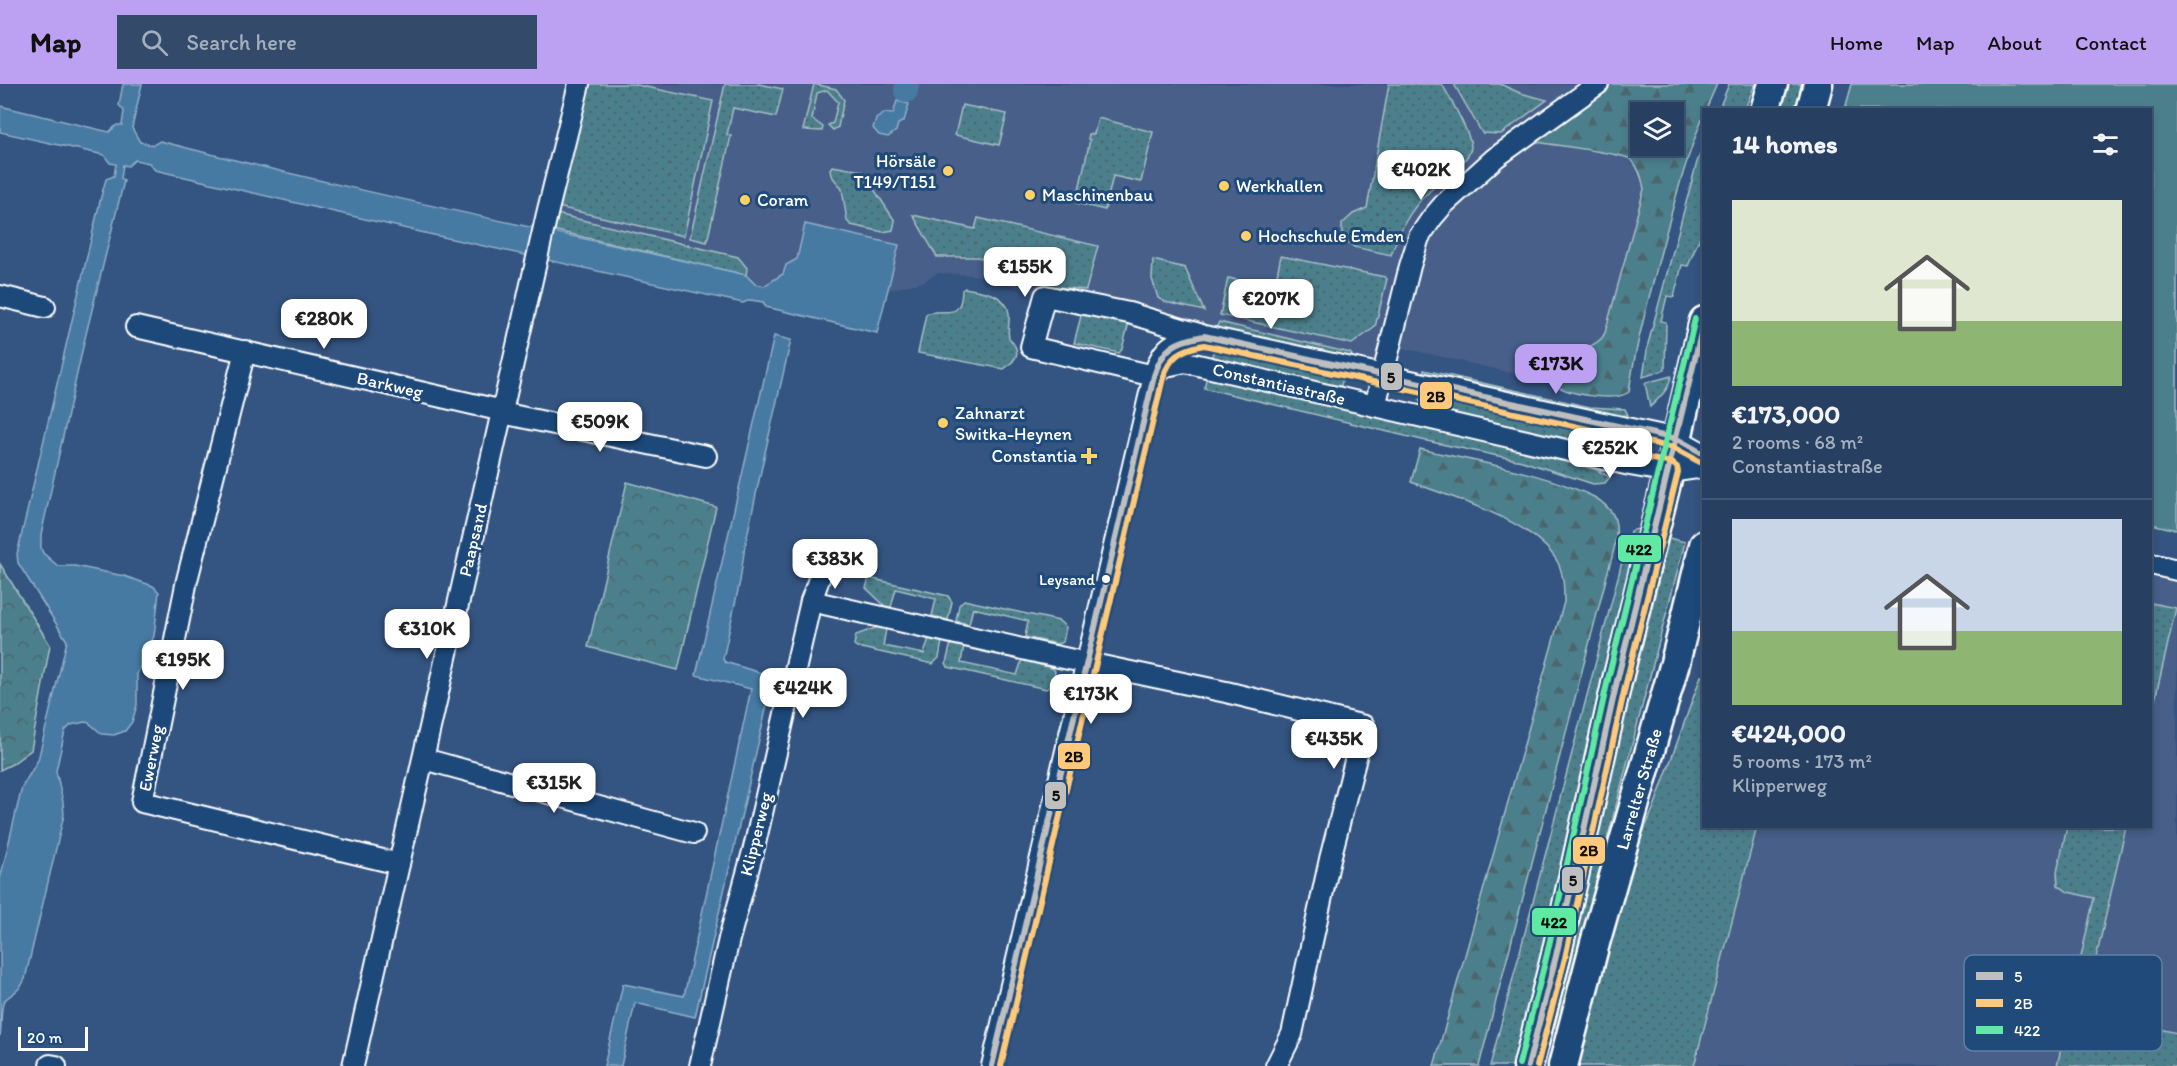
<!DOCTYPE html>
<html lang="en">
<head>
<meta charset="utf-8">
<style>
	:root { --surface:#273f61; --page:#334a6a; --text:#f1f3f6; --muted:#a4afbd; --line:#435876; --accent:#bca0f2 }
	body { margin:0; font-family:Itim,sans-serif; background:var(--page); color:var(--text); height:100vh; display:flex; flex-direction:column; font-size:22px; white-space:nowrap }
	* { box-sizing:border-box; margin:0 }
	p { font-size:20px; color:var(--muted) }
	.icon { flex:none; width:33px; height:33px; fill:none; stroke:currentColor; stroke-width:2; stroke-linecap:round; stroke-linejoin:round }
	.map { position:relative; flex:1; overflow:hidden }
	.details { position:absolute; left:1702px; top:24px; width:450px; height:720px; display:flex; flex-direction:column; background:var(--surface); border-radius:0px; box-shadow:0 3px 9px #0003,0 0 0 2px var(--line) }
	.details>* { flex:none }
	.controls { position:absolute; left:1630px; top:18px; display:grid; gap:12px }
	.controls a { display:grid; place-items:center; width:54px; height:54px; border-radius:0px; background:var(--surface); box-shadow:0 3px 9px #0003,0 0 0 2px var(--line); font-size:30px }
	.scale { position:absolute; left:18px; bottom:15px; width:70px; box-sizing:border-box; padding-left:6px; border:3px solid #fff; border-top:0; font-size:16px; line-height:21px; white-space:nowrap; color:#fff; -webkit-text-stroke:4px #1f4a7a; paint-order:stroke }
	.price { position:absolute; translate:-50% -51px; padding:0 14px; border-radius:12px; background:#fff; color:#222; font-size:20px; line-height:39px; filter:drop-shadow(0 2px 3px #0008) }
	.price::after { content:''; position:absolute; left:50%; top:36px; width:18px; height:14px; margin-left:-9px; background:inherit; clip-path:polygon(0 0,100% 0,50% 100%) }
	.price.on { background:var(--accent); color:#111 }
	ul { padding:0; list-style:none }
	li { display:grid; align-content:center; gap:12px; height:318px; padding:0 30px }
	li+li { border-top:2px solid var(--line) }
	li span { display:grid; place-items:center; height:186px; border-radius:0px; color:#555 }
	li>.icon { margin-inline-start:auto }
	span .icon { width:108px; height:108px; fill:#fffc; stroke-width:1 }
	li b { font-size:26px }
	h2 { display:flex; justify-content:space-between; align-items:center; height:72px; padding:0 30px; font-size:26px }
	header { display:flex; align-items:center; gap:36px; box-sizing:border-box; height:84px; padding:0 30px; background:var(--accent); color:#111 }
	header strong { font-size:28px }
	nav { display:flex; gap:33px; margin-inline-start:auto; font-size:21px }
	.search { width:420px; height:54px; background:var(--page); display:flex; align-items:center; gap:15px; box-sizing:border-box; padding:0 21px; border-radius:0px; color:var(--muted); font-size:22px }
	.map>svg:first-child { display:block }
	.built { fill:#475f89 }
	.grass { fill:url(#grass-dots); stroke:#a6bfc6; stroke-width:1.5 }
	.forest { fill:url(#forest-firs); stroke:#a6bfc6; stroke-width:1.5; fill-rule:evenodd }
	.park { fill:url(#park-crowns); stroke:#a6bfc6; stroke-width:1.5 }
	.garden { fill:#4c7f8c; stroke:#a6bfc6; stroke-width:1.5 }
	.water { fill:#467aa3; stroke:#90afc8; stroke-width:1.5 }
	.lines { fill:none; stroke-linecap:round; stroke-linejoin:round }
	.canal { stroke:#467aa3; stroke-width:24 }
	.street-casing { stroke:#fff; stroke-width:24 }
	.secondary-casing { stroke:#fff; stroke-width:33 }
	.street { stroke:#1f4a7a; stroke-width:20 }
	.secondary { stroke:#1f4a7a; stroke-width:28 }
	.bus-1-casing { stroke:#1f4a7a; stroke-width:10 }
	.bus-2-casing { stroke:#1f4a7a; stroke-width:10 }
	.bus-3-casing { stroke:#1f4a7a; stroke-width:10 }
	.bus-1 { stroke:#bfbfc0; stroke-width:6 }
	.bus-2 { stroke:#fec97a; stroke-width:6 }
	.bus-3 { stroke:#60e9a3; stroke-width:6 }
	.poi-dot { fill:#ffd166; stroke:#1f4a7a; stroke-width:2 }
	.bus-dot { fill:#fff; stroke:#1f4a7a; stroke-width:2 }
	.labels { text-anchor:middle; stroke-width:6; stroke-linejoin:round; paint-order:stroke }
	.bus-label { font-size:16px; fill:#fff; stroke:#1f4a7a; text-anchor:end }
	.poi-label { font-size:18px; fill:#fff; stroke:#1f4a7a; text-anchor:start }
	.street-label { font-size:18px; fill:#fff; stroke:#1f4a7a }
	.key { fill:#1f4a7a; stroke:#6280a2; stroke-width:1.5 }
	.key-label { font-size:16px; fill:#fff }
	.line-badge { stroke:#1f4a7a; stroke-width:2 }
	.pale-badge-label { font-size:16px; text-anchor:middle; font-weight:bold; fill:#111 }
</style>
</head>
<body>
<header>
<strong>Map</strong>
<div class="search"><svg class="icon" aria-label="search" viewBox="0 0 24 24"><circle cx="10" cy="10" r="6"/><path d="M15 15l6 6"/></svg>Search here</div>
<nav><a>Home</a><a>Map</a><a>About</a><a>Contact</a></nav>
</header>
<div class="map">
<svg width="2177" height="982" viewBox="0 0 2177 982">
	<defs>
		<pattern id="grass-dots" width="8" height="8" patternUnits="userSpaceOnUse" patternTransform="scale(1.5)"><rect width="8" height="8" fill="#4c7f8c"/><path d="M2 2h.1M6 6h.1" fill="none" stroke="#4c666c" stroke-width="1.8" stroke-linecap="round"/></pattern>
		<pattern id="forest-firs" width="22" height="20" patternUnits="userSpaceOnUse" patternTransform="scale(1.5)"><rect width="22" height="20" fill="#4c7f8c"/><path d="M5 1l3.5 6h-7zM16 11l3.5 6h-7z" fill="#4c666c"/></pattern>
		<pattern id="park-crowns" width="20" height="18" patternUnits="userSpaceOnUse" patternTransform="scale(1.5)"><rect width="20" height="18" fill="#4c7f8c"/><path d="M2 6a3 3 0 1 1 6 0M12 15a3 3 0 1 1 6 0" fill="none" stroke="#4c666c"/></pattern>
	</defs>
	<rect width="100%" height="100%" fill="#345481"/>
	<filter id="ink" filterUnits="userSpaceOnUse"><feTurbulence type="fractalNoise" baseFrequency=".0167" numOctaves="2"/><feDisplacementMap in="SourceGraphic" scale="12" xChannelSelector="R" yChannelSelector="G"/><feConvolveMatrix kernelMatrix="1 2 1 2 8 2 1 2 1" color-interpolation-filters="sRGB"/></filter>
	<g filter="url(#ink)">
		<g class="built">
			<polygon points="579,0 1598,0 1537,58 1624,72 1637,83 1644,105 1605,249 1602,254 1596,259 1552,283 1547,289 1550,298 1390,261 1383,290 1045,212 984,192 938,189 923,198 888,206 899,161 805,140 797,175 786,181 783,190 764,202 544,144"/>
			<polygon points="2151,480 2177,486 2177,982 1694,982 1758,743 2151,742"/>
		</g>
		<g class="grass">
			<polygon points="579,0 632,0 713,17 684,152 549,121"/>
			<polygon points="725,0 759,0 783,5 776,33 733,24 727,51 731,52 707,158 690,154"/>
			<polygon points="814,0 836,5 844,16 838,43 833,46 828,41 833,39 838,18 827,6 817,9 812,35 823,43 822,47 803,46"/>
			<path d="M1389 0H1442C1449 13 1471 49 1471 63 1471 77 1438 98 1428 109 1409 126 1399 148 1391 171L1354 163 1342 153V140L1353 130 1367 124Z"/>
			<polygon points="1454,0 1500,0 1520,9 1547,16 1501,50 1482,49"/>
			<polygon points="1729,0 1755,0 1745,25 1719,25"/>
			<polygon points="1787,0 1804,0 1797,25 1780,26"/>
			<polygon points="962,21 1007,30 999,61 955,51"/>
			<polygon points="1098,34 1153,48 1141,98 1113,92 1105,126 1076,119 1090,56 1088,55 1089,50 1094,50"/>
			<polygon points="1704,61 1704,143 1688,182 1682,181 1674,213 1667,212 1661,237 1666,238 1665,286 1643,293 1648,260 1697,78"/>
			<polygon points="832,82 862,87 895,137 893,146 883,148 851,141 847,137 842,105 831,91 830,85"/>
			<polygon points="548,128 738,173 747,184 746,191 544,144"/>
			<polygon points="913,131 975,145 978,134 1098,162 1086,206 1055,203 1045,200 1041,197 1039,187 977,173 937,173"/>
			<polygon points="1281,172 1385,193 1387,195 1375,243 1352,260 1220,231 1228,194 1274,204"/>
			<polygon points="1153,176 1185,184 1204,227 1165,218 1158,214 1152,195"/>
			<path d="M965 204C981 207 1006 209 1009 229 1010 237 1007 246 1009 254 1021 267 1019 274 1004 285L918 269 926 230C943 222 961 240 962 206Z"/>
			<polygon points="1082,228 1125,237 1128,242 1122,265 1119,269 1074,259"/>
			<polygon points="1219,238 1350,269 1352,271 1350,276 1215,246"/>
			<polygon points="1215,265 1340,294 1342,296 1341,302 1338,302 1214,274 1212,271"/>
			<polygon points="1424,286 1590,323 1625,325 1628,331 1608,333 1422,293"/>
			<polygon points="1207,292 1544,371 1597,386 1610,393 1605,399 1593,400 1522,377 1422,356 1204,304"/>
			<path d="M1671 292C1670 305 1659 314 1650 323L1645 299Z"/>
			<polygon points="1423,312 1620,357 1618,366 1423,322 1419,316"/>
			<polygon points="1638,445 1639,458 1514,982 1490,982 1630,447"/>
			<polygon points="1669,454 1685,458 1558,944 1553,943 1603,720"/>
			<polygon points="869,494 948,512 952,518 948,536 932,532 936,515 896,505 891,523 885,522 866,504"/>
			<polygon points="964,516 1059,537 1066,543 1063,558 1057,560 1025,553 1028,537 973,524 969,540 956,537 959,521"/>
			<polygon points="2151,519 2176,524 2151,633"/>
			<polygon points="878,543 886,545 883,562 924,570 929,554 942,557 939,574 933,580 857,563 854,561 856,551"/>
			<polygon points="951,559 964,561 961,579 1017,591 1022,576 1052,584 1055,587 1053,600 1046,605 948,583 946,579"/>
			<polygon points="1701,592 1704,593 1704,742 1757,743 1694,982 1577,982 1636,765 1654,723"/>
			<polygon points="2067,743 2126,743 2084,927 2177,949 2177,982 2057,982 2094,814 2068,808 2058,801 2057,788"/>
		</g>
		<g class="forest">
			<path d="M1598 0H1717L1706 25 1704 26V30C1685 77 1672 126 1659 175 1648 219 1635 263 1629 308 1613 319 1565 310 1550 298L1547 289 1556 281 1596 259 1602 254 1605 249 1644 105C1642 95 1639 82 1630 75 1622 69 1551 61 1537 58L1534 47ZM1641 28H1674V62H1641Z"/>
			<path d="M1420 365C1474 377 1545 389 1594 413 1602 417 1613 427 1615 436 1620 454 1610 477 1606 495L1479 982H1434L1564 518C1564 503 1564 490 1557 477 1533 436 1453 414 1411 398Z"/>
		</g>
		<g class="park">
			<polygon points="627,398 716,423 678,586 588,563"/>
			<polygon points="0,480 50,561 31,666 12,680 0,686"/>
		</g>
		<polygon class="garden" points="1852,0 2177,0 2177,446 2151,440 2151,26 1845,25"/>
		<g class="water">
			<path d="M123 0H142L132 44 140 58 153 61 160 57C354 108 551 146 746 191L755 200 764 202 783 190 786 181 797 175 805 140 899 161 877 249 766 223 763 218 750 216 743 219 429 150 155 86 149 79 135 76 128 82 123 81 121 94 124 97 85 254 41 451V464L43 469 58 482H75L124 492 153 502 159 508 154 552 137 590V621L132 638 125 647 114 651 102 650 89 639 85 638 71 641 65 647 56 687 63 718 64 731 25 895C19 909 12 908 4 917 0 926 2 942 0 952V795L22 703 38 676 67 557 18 479 17 470 101 113 106 95 114 92 116 80 110 79 104 71 0 48V22L109 48 117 41H122L124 27 119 21Z"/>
			<polygon points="897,17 909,20 904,37 898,40 896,47 888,53 879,51 873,44 876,35 885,29 893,30"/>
			<polygon points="774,252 791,256 764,373 745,462 740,497 723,575 725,578 771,592 773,595 695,933 635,919 621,982 604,982 623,900 684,912 751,605 696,591"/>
		</g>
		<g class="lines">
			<polyline class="canal" points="906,7 907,0"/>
			<g class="street-casing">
				<g id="street">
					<polyline points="0,212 45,223"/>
					<polyline points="136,243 503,327"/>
					<polyline points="245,267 187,496 142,718 399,780"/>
					<polyline points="1154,292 1166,282 1185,278 1630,381 1669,388 1704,383"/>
					<polyline points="1154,292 1031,263 1045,212 1129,229 1199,250"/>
					<polyline points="1375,322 1410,182 1419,153 1432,134 1444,120 1495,74 1598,0"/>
					<polyline points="502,329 706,372"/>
					<polyline points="2151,480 2177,486"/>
					<polyline points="811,517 824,481"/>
					<polyline points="424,675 694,749"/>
					<polyline points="50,981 56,982"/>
					<polyline points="353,982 547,130 579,0"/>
					<polyline points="700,982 729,855 754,764 811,517 1040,569 1226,608 1364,642 1330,775 1292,950 1276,982"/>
					<path d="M992 982 1154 292C1162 261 1175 256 1204 252L1677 355 1704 370"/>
				</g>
			</g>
			<g class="secondary-casing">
				<g id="secondary">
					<polyline points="1765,26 1773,0"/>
					<polyline points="1811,26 1818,0"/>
					<polyline points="1528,982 1556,872 1617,597 1677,355 1704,237"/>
					<polyline points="1563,982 1595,859 1675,579 1704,461"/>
				</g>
			</g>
			<use href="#street" class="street"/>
			<use href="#secondary" class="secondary"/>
			<g class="bus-1-casing">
				<g id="bus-1">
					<path d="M992 982 1154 292C1163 263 1175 257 1204 252L1677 355 1704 370"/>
					<polyline points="1528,982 1556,872 1617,597 1704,237"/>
				</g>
			</g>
			<g class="bus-2-casing">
				<g id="bus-2">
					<path d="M1001 982 1163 294C1170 272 1181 265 1204 261L1674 364 1700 378"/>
					<polyline points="1537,982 1565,874 1626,599 1678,388 1677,383 1672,379 1588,362"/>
				</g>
			</g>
			<g class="bus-3-casing">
				<polyline id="bus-3" points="1519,980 1547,870 1608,595 1695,235"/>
			</g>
			<use href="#bus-1" class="bus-1"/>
			<use href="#bus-2" class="bus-2"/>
			<use href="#bus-3" class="bus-3"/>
		</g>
	</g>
	<g class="poi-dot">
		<circle cx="948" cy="87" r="6"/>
		<circle cx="1224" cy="102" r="6"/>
		<circle cx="1030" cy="111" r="6"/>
		<circle cx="745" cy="116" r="6"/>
		<circle cx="1246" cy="152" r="6"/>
		<circle cx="943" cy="339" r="6"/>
		<path d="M1086 363h6v6h6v6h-6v6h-6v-6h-6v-6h6z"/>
	</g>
	<circle class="bus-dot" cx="1106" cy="495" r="5"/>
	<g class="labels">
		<g class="bus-label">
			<text x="1095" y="501">Leysand</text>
		</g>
		<g class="poi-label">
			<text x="936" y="83" text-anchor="end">Hörsäle<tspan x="936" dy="21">T149/T151</tspan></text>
			<text x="1236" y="108">Werkhallen</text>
			<text x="1042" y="117">Maschinenbau</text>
			<text x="757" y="122">Coram</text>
			<text x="1258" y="158">Hochschule Emden</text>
			<text x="955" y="335">Zahnarzt<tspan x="955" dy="21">Switka-Heynen</tspan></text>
			<text x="1077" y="378" text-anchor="end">Constantia</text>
		</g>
		<g class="street-label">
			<text transform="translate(1279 300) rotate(13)" y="6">Constantiastraße</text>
			<text transform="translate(390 301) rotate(13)" y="6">Barkweg</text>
			<text transform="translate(473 456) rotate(-77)" y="6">Paapsand</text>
			<text transform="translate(151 674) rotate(-79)" y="6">Ewerweg</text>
			<text transform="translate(1639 705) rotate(-74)" y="6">Larrelter Straße</text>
			<text transform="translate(756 750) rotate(-76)" y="6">Klipperweg</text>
		</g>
	</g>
	<rect x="1964" y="871" width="198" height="96" rx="9" class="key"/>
	<rect x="1976" y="888" width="27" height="8" fill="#bfbfc0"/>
	<rect x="1976" y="915" width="27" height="8" fill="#fec97a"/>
	<rect x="1976" y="942" width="27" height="8" fill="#60e9a3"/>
	<g class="key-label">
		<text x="2014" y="898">5</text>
		<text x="2014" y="925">2B</text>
		<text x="2014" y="952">422</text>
	</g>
	<g class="line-badge">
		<rect x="1380" y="278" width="23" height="29" rx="6" fill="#bfbfc0"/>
		<rect x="1419" y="297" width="34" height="29" rx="6" fill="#fec97a"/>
		<rect x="1617" y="450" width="45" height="29" rx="6" fill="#60e9a3"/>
		<rect x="1057" y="658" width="34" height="28" rx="6" fill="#fec97a"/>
		<rect x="1044" y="697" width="23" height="29" rx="6" fill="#bfbfc0"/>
		<rect x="1572" y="752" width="34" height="29" rx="6" fill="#fec97a"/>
		<rect x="1561" y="782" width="23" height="28" rx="6" fill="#bfbfc0"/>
		<rect x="1531" y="823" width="46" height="29" rx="6" fill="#60e9a3"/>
	</g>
	<g class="pale-badge-label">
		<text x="1391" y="299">5</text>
		<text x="1436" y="318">2B</text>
		<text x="1639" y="471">422</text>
		<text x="1074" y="678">2B</text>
		<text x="1056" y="717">5</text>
		<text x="1589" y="772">2B</text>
		<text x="1573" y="802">5</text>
		<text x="1554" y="844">422</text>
	</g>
</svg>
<div class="controls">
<a><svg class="icon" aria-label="layers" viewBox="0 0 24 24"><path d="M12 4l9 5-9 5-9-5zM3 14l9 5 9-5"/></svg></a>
</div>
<div class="scale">20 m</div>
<b class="price" style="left:1421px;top:117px">€402K</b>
<b class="price" style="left:1025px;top:214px">€155K</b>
<b class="price" style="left:1271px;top:246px">€207K</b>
<b class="price" style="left:324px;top:266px">€280K</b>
<b class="price on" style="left:1556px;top:311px">€173K</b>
<b class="price" style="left:600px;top:369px">€509K</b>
<b class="price" style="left:1610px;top:395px">€252K</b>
<b class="price" style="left:835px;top:506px">€383K</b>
<b class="price" style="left:427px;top:576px">€310K</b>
<b class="price" style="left:183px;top:607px">€195K</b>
<b class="price" style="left:803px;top:635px">€424K</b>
<b class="price" style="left:1091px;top:641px">€173K</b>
<b class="price" style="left:1334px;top:686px">€435K</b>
<b class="price" style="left:554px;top:730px">€315K</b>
<section class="details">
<h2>14 homes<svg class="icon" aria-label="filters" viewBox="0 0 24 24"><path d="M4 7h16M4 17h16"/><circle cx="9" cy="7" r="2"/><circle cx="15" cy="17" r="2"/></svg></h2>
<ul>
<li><span style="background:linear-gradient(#dfe7d0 65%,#8fb573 0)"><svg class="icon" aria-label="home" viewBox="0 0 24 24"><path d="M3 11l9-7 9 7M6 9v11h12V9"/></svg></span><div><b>€173,000</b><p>2 rooms · 68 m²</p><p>Constantiastraße</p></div></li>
<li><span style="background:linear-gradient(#c9d6e8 60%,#8fb573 0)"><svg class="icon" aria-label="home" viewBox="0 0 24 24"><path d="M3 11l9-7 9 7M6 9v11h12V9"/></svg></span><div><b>€424,000</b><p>5 rooms · 173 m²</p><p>Klipperweg</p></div></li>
</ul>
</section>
</div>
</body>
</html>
